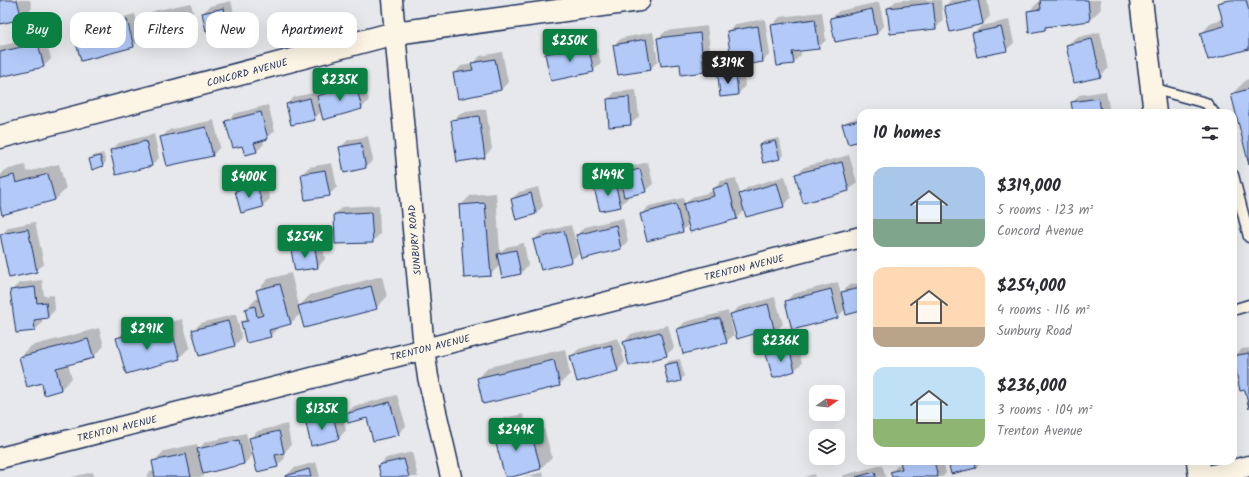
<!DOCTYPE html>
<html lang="en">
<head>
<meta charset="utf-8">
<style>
	:root { --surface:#fff; --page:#f7f7f7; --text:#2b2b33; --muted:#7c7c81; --accent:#0b8043 }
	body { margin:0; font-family:Kalam,sans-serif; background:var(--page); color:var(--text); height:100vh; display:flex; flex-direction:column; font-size:15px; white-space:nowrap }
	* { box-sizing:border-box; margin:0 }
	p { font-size:13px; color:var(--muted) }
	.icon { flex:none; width:22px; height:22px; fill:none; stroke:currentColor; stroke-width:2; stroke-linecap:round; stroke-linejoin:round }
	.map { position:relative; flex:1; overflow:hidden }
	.panel { position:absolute; left:857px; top:109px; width:380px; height:356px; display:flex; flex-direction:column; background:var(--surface); border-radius:12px; box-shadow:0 4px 16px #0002 }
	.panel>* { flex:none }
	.banner { position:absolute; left:12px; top:12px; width:380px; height:36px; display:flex; gap:8px }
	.needle { width:26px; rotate:76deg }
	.buttons { position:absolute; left:809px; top:385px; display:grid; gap:8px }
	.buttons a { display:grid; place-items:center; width:36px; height:36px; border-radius:8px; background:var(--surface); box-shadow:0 4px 16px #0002; font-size:20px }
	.price { position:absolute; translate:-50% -34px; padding:0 9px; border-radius:4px; background:var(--accent); color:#fff; font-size:13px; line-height:26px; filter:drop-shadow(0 1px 2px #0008) }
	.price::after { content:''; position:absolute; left:50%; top:24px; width:12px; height:9px; margin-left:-6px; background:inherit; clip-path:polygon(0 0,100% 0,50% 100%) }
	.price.selected { background:#222; color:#fff }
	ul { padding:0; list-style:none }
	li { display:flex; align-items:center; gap:12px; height:100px; padding:0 16px }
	li span { display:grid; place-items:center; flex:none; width:112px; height:80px; border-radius:12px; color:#555 }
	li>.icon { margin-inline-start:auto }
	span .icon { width:48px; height:48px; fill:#fffc; stroke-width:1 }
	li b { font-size:17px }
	h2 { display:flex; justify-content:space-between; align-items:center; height:48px; padding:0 16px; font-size:17px }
	.pill { padding:0 14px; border-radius:12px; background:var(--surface); box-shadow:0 4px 16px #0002; font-size:14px; line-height:36px }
	.pill.selected { background:var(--accent); color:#fff }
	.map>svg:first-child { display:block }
	.shadow { fill:#0003 }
	.building { fill:#b3caf9; stroke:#1b2f5e }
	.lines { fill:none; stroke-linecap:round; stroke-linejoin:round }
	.lane-casing { stroke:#1b2f5e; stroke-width:13 }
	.street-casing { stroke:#1b2f5e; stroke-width:23 }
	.secondary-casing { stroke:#1b2f5e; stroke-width:25 }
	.lane { stroke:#fcf5e5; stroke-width:10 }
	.street { stroke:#fcf5e5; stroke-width:20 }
	.secondary { stroke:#fcf5e5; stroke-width:22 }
	.labels { text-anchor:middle; stroke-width:3.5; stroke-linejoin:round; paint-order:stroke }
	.street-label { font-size:10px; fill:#1b2f5e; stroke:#fcf5e5 }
</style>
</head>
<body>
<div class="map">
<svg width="1249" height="477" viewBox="0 0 1249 477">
	<rect width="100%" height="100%" fill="#e6e8eb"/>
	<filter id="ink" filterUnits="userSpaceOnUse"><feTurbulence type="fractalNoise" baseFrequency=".025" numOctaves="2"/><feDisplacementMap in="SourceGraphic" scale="8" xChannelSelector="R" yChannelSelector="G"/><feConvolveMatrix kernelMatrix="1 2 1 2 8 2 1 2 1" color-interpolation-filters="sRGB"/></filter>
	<g filter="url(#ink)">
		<g class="shadow">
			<polygon points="0,0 30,0 32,8 21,19 0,23"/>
			<polygon points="904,0 941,0 943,21 936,28 888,8 896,1"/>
			<polygon points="951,0 987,0 990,16 983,24 951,30 945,6"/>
			<polygon points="1041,0 1100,0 1101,9 1090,20 1049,25 1045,30 1028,12"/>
			<polygon points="1222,0 1249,0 1249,48 1202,33 1212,22 1223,19 1219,4"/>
			<polygon points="231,1 235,17 227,25 203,13 210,6"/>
			<polygon points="879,2 884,25 877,33 836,41 831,18 839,11"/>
			<polygon points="191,3 196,28 189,36 146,19 153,11"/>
			<polygon points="822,12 826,40 818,48 800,50 801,55 793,63 772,25 780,17"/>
			<polygon points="135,14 141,38 134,46 82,60 75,35 83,28"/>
			<polygon points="765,19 770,54 763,61 743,64 745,86 738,94 719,75 726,68 733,67 728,31 735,24"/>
			<polygon points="1009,20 1014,43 1006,50 973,33 981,26"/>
			<polygon points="707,26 712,64 704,71 682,74 681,63 658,38 666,31"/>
			<polygon points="653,32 658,61 650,69 614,45 622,38"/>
			<polygon points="1100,32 1108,69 1100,76 1067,45 1075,38"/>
			<polygon points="45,36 51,59 43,67 0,76 0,46"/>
			<polygon points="595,38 601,63 593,71 546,54 554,47"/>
			<polygon points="502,52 508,82 501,90 454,74 461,66 473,64 480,56"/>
			<polygon points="363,78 369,100 362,108 324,118 322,111 314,119 287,104 294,97 317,92 318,96 325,89"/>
			<polygon points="1249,79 1249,161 1232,94 1246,80"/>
			<polygon points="636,90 639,116 631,124 610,126 608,99 615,92"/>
			<polygon points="1106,91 1110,113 1074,113 1072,103 1079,95"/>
			<polygon points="268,105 275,131 267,138 263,140 264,144 256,152 243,145 227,121 234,114"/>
			<polygon points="486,109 492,149 484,157 452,121 460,113"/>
			<polygon points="861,117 861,140 843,125 847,121"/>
			<polygon points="214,120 220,147 213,155 161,138 169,130"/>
			<polygon points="154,134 159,158 152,165 111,150 119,143"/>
			<polygon points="368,136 373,160 366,167 340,148 348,140"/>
			<polygon points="779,138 783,155 779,159 760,145 764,141"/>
			<polygon points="103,153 106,162 102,166 90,160 93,156"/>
			<polygon points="849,155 857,182 849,190 804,202 796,175 804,167"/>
			<polygon points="648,162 653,184 645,191 627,195 628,198 620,206 595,189 603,181 620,177 620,174 627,167"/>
			<polygon points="332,163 337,187 329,195 302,174 309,167"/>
			<polygon points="59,164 66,189 55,200 0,202 0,176 5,170 25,165 27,172"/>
			<polygon points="785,176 791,198 783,206 745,210 737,218 689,224 682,231 641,214 649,206 683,198 685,204 692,197 714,191 714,189 721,181 736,178 740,194 748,187"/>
			<polygon points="264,178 270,199 262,206 236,192 244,184"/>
			<polygon points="538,187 543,206 536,214 517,219 512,199 519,192"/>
			<polygon points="496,193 500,252 506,247 524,243 528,265 521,273 503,277 500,265 490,275 460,206 471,195"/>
			<polygon points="379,205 380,234 372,242 335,214 342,207"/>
			<polygon points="623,218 628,241 621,248 577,235 585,227"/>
			<polygon points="35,222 44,264 36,271 1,235 9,227"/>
			<polygon points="571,225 579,253 571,261 534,240 542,232"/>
			<polygon points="322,240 325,259 318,267 292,250 300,243"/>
			<polygon points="291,273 299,306 310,295 382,276 387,297 376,308 301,313 290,324 280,326 270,336 242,323 248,317 246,309 257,298 259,297 258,290 268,279"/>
			<polygon points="42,280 44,296 54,295 55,310 48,317 42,318 42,323 35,330 11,291 19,283"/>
			<polygon points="838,282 841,294 849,285 861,283 861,310 845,309 838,317 786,301 793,294"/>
			<polygon points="775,297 783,324 775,332 759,336 758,332 731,314 739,307"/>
			<polygon points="728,311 734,335 726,342 678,329 685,322"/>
			<polygon points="236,314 242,338 235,345 193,330 201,323"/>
			<polygon points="182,319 190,347 179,358 117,339 128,328 143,324 144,329"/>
			<polygon points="668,325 674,348 666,355 624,342 631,334"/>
			<polygon points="99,328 104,346 93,357 68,364 72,378 61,389 45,393 42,382 20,357 31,346"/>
			<polygon points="618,338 625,362 618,370 578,381 571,356 579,349"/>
			<polygon points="796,341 802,363 794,371 767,354 775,347"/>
			<polygon points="1249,348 1249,406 1246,389 1234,356 1242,349"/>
			<polygon points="565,349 570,374 559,385 478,378 489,367"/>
			<polygon points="680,359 684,376 681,380 669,383 665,365 669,361"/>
			<polygon points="397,395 406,426 398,434 367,417 346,414 354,406"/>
			<polygon points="341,409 346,430 339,438 307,423 314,416"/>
			<polygon points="523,414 527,430 543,425 552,457 541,468 506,477 493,429 504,418"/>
			<polygon points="287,424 291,445 284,453 285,458 277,466 250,438 258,431"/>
			<polygon points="246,433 252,456 244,464 203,473 204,477 146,477 150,472 155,471 153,462 164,451 197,444 198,450 205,442"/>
			<polygon points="412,452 418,477 382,477 379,466 386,458"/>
			<polygon points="901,461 943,461 946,473 942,477 893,477 891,472 899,464 902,464"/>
			<polygon points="949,461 982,461 976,468"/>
			<polygon points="316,462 320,477 286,477 286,476 294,468"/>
			<polygon points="882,465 886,477 842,477 844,475"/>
			<polygon points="93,472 94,477 72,477"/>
			<polygon points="543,472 544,477 524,477"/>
			<polygon points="814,474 815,477 804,477"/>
		</g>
		<g class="building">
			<polygon points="0,0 17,0 22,19 0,24"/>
			<polygon points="971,0 978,0 983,24 950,32 944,6"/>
			<polygon points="1040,0 1088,0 1090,21 1045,27 1045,30 1029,33 1027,11 1041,9"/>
			<polygon points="1230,0 1246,0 1249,11 1249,49 1208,60 1200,33 1224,26 1218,3"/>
			<polygon points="933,3 936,29 890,34 887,8"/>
			<polygon points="224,8 228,26 206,31 202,13"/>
			<polygon points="872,9 877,34 835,42 830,18"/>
			<polygon points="184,10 189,37 151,45 145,19"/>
			<polygon points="815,19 819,49 792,52 794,64 777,66 771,25"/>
			<polygon points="127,20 134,47 81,61 74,35"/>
			<polygon points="758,26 763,62 732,67 727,31"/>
			<polygon points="1001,27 1007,51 977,57 972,33"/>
			<polygon points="700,33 704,72 681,75 680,64 661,66 657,38"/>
			<polygon points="646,39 651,70 618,75 613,45"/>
			<polygon points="1092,39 1101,77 1074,83 1066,45"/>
			<polygon points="38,43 44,67 0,77 0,52"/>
			<polygon points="588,45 594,72 551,81 545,54"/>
			<polygon points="495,59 501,90 458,99 453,73 473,70 471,63"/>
			<polygon points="736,73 738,95 720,97 718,75"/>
			<polygon points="356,85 362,109 323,120 317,96"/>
			<polygon points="1249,89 1249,165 1231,94"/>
			<polygon points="629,97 631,125 609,127 607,99"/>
			<polygon points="310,98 315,120 291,125 286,104"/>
			<polygon points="1099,98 1101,113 1073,113 1071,102"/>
			<polygon points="261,112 268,139 254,143 257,152 245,155 242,146 233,148 225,121"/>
			<polygon points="479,116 485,158 457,162 451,120"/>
			<polygon points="860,120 861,124 861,141 848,144 842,124"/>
			<polygon points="206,127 213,156 167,166 160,137"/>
			<polygon points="146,141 152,166 116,175 110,150"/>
			<polygon points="775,141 780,159 763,163 759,145"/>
			<polygon points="361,143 366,168 344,173 339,147"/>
			<polygon points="100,156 103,166 92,170 89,159"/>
			<polygon points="842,162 849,191 803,203 795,174"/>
			<polygon points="640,169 646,192 624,197 619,174"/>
			<polygon points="325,170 330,196 305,200 301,174"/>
			<polygon points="48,174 55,200 2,215 0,206 0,179 14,175 16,183"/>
			<polygon points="615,183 621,207 600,211 594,188"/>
			<polygon points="777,183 784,207 746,217 739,194"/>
			<polygon points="728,184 737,219 690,232 683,204 714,196 712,189"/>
			<polygon points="257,185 263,207 241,213 235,191"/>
			<polygon points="531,193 536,214 516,220 511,199"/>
			<polygon points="485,203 491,276 464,278 459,205"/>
			<polygon points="676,204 683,232 647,241 640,214"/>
			<polygon points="371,212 373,243 335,244 334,214"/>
			<polygon points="616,225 621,249 582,259 576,235"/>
			<polygon points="28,229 37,272 9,278 0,234"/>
			<polygon points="564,231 572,262 541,270 533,240"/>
			<polygon points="315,247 318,268 295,271 291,250"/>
			<polygon points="516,250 521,274 502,278 497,254"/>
			<polygon points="280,284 291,324 269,330 271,337 246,343 241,322 248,321 245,309 255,306 257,317 263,315 256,290"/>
			<polygon points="371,286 377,309 304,328 298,306"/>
			<polygon points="35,287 37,303 46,302 48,318 34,320 35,331 16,333 10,290"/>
			<polygon points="861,288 861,311 846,315 841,292"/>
			<polygon points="831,289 838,318 792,330 785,301"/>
			<polygon points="768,304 775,333 759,337 757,333 737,339 730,314"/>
			<polygon points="720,318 727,343 683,354 677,329"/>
			<polygon points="228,321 235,346 199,356 192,330"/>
			<polygon points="171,329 180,359 126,374 116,338 132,334 133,339"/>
			<polygon points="660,332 667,356 629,366 623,342"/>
			<polygon points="88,339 94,358 56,368 61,390 44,395 42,383 27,387 19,357"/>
			<polygon points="611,345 618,371 577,382 570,356"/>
			<polygon points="789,348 795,371 773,378 766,354"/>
			<polygon points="1249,353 1249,409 1245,390 1240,391 1233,356"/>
			<polygon points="554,360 560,386 483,404 477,378"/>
			<polygon points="677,362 681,381 668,384 664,365"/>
			<polygon points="390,402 399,435 373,441 367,418 348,423 345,414"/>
			<polygon points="333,416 339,439 311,446 306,423"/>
			<polygon points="512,424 516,440 532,436 541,469 512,477 505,477 492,429"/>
			<polygon points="279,431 284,453 275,455 278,467 257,472 249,438"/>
			<polygon points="239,440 244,464 203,474 197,449"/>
			<polygon points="186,454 191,477 155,477 152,461"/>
			<polygon points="404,459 409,477 381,477 378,465"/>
			<polygon points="900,461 934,461 938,477 892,477 890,472 902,469"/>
			<polygon points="948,461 981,461 975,462 976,468 951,474"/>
			<polygon points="309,469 311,477 285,477 285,476"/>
			<polygon points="875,472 876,477 856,477"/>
		</g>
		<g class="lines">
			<g class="lane-casing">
				<g id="lane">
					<polyline points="1152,88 1206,103 1214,113"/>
					<polyline points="1233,175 1249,237"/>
					<polyline points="1233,310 1249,305"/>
				</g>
			</g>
			<g class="street-casing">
				<g id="street">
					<polyline points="392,0 424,349 428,377 451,477"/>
					<polyline points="0,458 861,237"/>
					<polyline points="1205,477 1249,466"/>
				</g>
			</g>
			<g class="secondary-casing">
				<g id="secondary">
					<polyline points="1141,0 1155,113"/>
					<polyline points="0,137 395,33 639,0"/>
					<polyline points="1198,461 1200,477"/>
				</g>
			</g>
			<use href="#lane" class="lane"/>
			<use href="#street" class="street"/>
			<use href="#secondary" class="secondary"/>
		</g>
	</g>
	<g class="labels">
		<g class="street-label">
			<text transform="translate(247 72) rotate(-15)" y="4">CONCORD AVENUE</text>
			<text transform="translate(414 240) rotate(-95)" y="4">SUNBURY ROAD</text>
			<text transform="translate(744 267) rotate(-14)" y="4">TRENTON AVENUE</text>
			<text transform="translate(430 347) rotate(-14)" y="4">TRENTON AVENUE</text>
			<text transform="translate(117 428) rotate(-14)" y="4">TRENTON AVENUE</text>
		</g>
	</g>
</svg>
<div class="buttons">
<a><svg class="needle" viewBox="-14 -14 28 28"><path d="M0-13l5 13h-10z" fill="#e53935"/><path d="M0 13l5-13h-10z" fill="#7c7c81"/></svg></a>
<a><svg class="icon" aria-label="layers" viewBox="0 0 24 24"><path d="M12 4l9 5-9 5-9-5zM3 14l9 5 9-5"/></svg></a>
</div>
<b class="price" style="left:570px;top:63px">$250K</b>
<b class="price selected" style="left:728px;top:85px">$319K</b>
<b class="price" style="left:340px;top:102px">$235K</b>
<b class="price" style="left:608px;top:197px">$149K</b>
<b class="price" style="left:249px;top:199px">$400K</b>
<b class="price" style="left:305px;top:259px">$254K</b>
<b class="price" style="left:147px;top:351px">$291K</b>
<b class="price" style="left:781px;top:363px">$236K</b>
<b class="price" style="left:322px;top:431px">$135K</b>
<b class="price" style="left:516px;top:452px">$249K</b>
<div class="banner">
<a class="pill selected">Buy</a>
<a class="pill">Rent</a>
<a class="pill">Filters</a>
<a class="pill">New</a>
<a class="pill">Apartment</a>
</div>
<section class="panel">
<h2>10 homes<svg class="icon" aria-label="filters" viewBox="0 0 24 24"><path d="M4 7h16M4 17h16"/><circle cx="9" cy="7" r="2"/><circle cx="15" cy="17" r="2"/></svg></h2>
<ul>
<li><span style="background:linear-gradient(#a9c7e8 65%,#7fa58c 0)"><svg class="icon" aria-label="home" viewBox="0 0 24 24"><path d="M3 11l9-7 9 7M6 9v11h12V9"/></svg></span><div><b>$319,000</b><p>5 rooms · 123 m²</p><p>Concord Avenue</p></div></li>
<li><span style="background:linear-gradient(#ffd9b3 75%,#b9a48a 0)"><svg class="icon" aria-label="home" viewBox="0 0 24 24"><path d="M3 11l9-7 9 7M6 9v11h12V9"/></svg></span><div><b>$254,000</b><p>4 rooms · 116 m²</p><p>Sunbury Road</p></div></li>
<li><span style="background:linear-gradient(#bfe0f5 65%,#8fb573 0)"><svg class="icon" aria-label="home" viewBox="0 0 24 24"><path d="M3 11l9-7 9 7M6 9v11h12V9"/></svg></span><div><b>$236,000</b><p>3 rooms · 104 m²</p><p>Trenton Avenue</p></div></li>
</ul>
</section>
</div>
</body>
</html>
